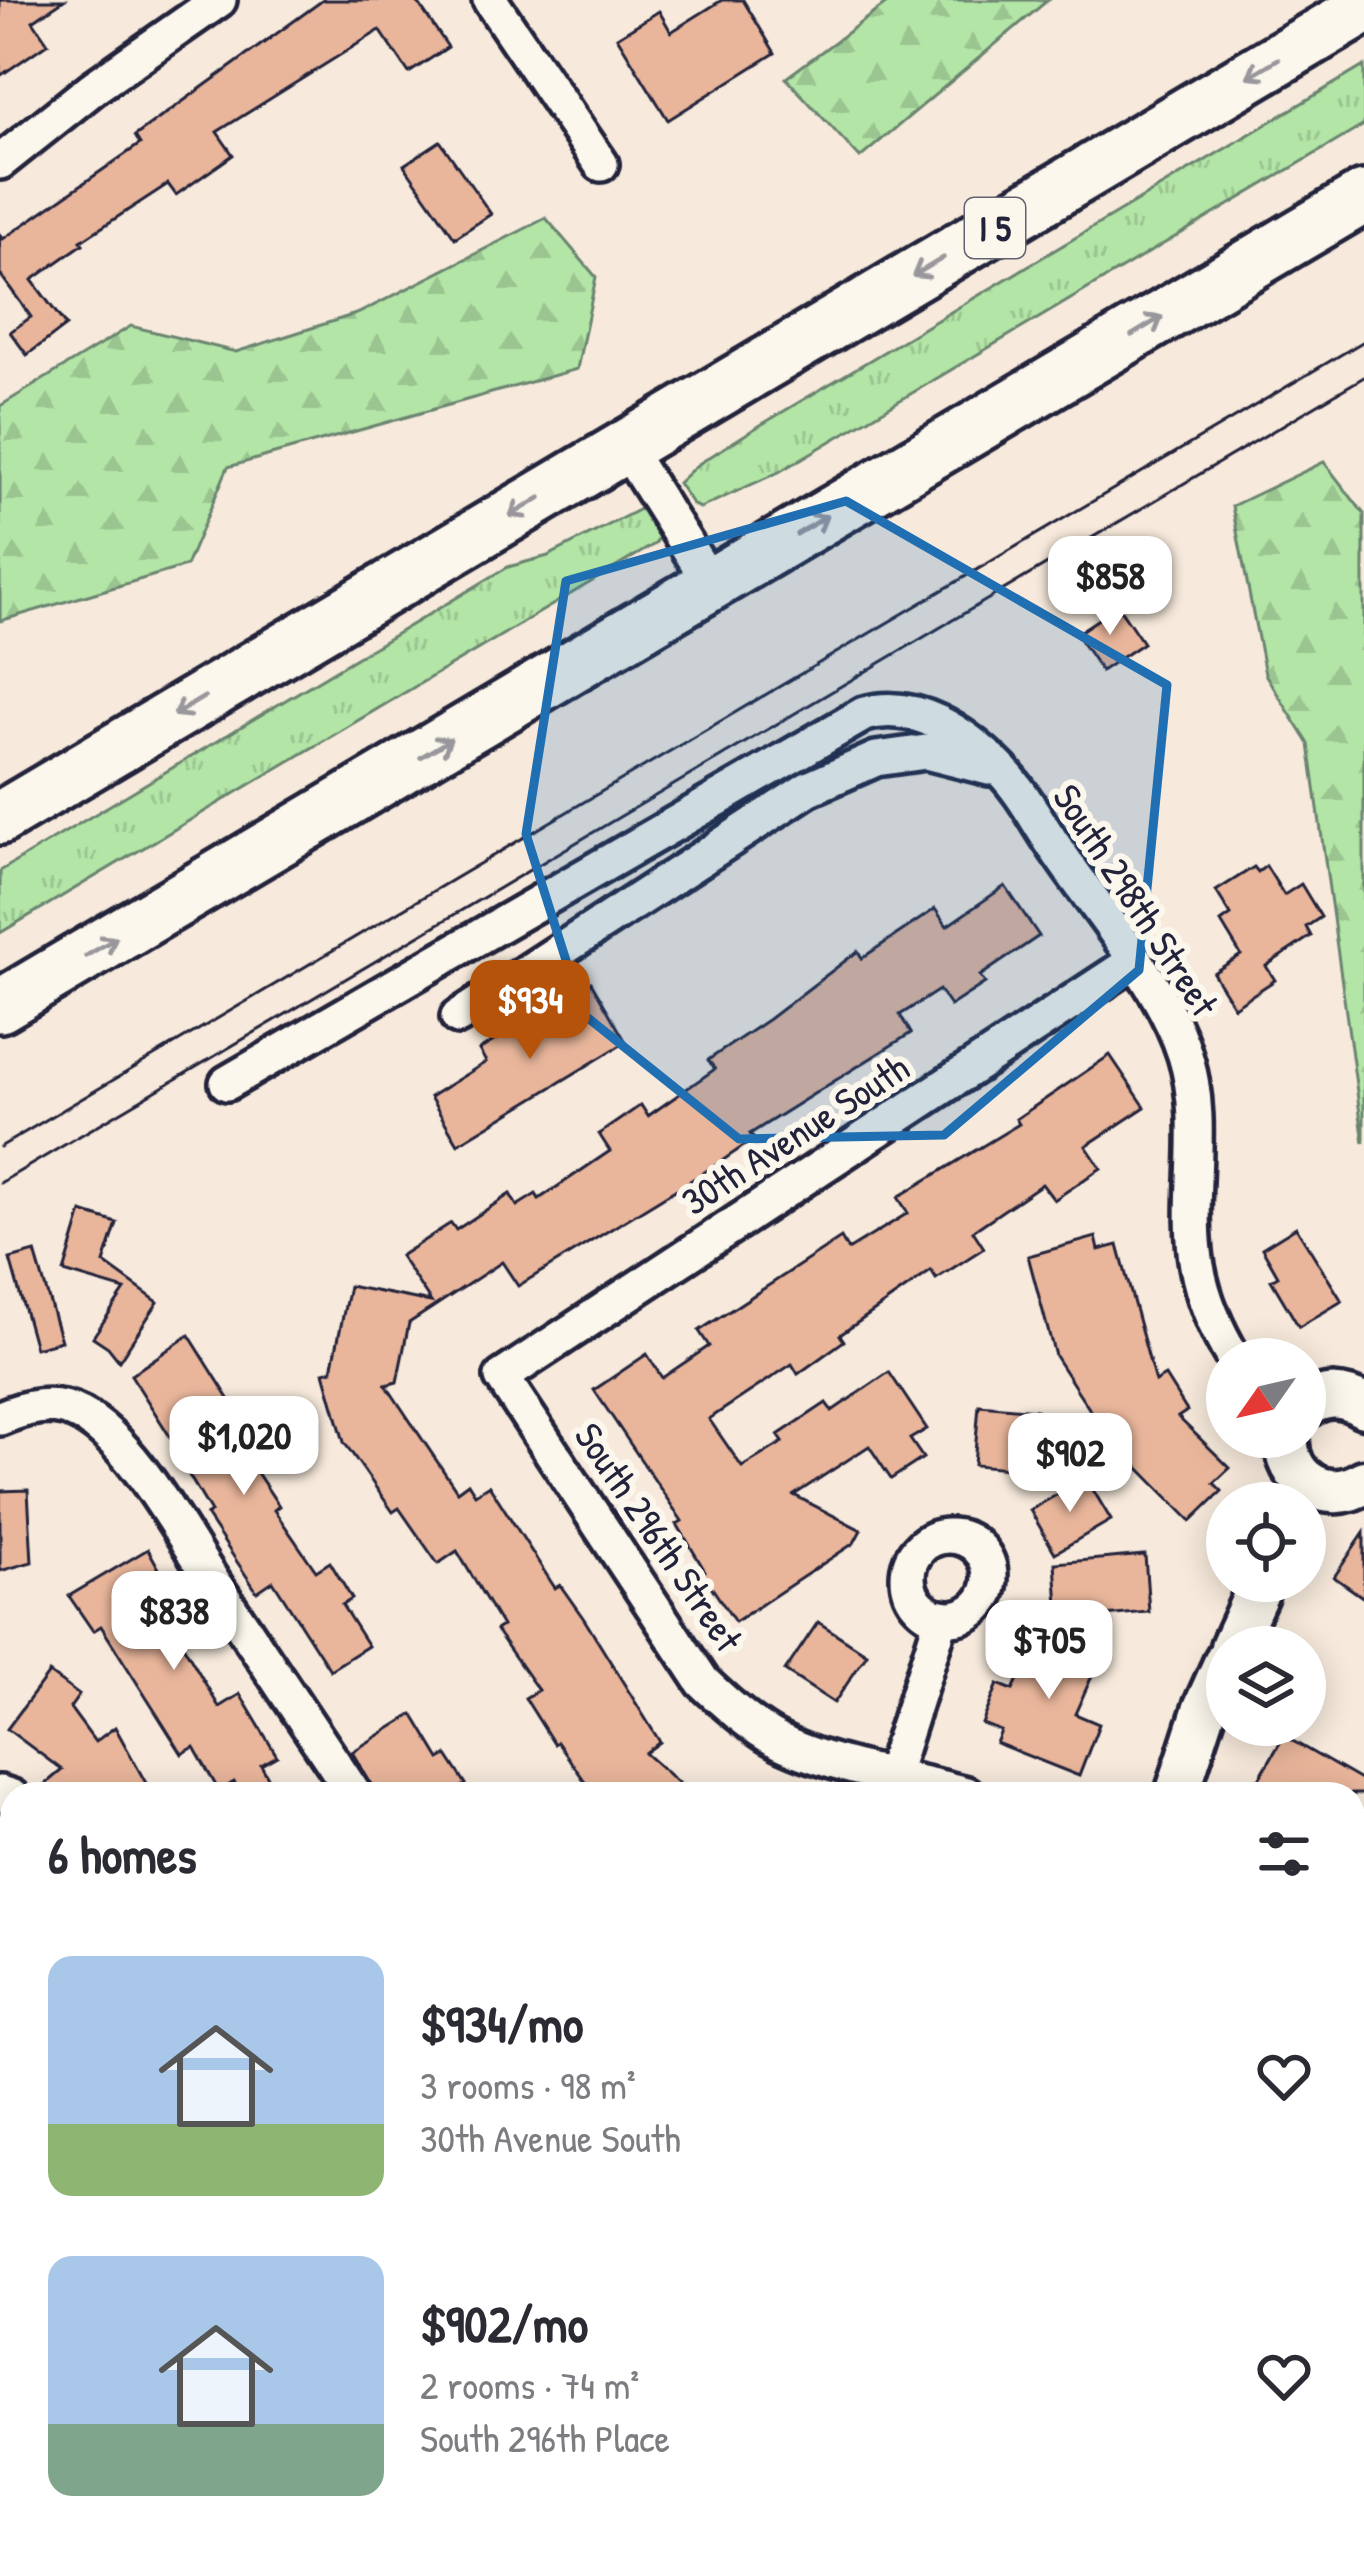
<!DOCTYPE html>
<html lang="en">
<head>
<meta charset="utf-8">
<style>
	:root { --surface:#fff; --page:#f7f7f7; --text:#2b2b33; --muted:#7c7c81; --accent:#b45309 }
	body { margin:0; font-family:"Patrick Hand",sans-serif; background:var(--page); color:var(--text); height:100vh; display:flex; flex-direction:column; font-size:45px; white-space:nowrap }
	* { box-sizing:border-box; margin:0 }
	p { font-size:39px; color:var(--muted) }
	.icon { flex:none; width:66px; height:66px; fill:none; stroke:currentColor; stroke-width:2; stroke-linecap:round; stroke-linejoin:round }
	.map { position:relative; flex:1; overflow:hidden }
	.panel { position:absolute; left:0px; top:1782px; width:1365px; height:768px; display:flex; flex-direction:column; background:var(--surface); border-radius:36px 36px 0 0; box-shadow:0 6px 30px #0003 }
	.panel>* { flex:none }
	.needle { width:78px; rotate:236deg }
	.fabs { position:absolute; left:1206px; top:1338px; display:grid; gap:24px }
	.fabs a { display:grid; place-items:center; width:120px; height:120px; border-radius:50%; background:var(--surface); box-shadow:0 6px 30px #0003; font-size:60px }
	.price { position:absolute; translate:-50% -102px; padding:0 27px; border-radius:24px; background:#fff; color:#222; font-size:39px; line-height:78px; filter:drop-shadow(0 3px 6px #0008) }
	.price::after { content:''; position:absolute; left:50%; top:72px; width:36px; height:27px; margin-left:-18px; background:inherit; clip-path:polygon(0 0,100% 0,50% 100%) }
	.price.current { background:var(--accent); color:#fff }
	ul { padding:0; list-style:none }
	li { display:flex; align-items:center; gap:36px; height:300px; padding:0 48px }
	li span { display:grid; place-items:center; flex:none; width:336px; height:240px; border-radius:24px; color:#555 }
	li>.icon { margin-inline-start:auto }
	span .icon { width:144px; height:144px; fill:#fffc; stroke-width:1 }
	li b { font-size:51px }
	h2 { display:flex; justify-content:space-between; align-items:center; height:144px; padding:0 48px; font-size:51px }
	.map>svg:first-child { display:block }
	.grass { fill:url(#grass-tufts); stroke:#6a8470; stroke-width:3 }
	.forest { fill:url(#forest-firs); stroke:#6a8470; stroke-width:3 }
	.building { fill:#e9b69b; stroke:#22223b; stroke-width:3 }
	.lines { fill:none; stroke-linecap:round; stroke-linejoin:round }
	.minor-casing { stroke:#22223b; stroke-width:42 }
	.major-casing { stroke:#22223b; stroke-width:51 }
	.highway-casing { stroke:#22223b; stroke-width:60 }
	.minor { stroke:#fbf7ec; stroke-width:33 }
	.major { stroke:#fbf7ec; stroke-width:42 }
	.highway { stroke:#fbf7ec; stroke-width:51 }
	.tram { stroke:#22223b; stroke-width:3 }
	.oneway { stroke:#99979c }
	.marked { fill:#1f6fb2; fill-opacity:0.2; stroke:#1f6fb2; stroke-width:9; stroke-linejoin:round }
	.labels { text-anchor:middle; stroke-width:12; stroke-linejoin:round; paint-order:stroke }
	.shield { fill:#fbf7ec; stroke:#636270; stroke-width:3 }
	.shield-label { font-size:36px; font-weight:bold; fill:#22223b }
	.street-label { font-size:39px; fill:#22223b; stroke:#fbf7ec }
</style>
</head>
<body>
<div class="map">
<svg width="1364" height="2550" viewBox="0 0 1364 2550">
	<defs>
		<pattern id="grass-tufts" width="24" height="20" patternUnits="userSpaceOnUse" patternTransform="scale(3)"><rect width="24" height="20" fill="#b3e5a6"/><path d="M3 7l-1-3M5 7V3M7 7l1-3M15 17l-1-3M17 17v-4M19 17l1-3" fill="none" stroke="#9ac490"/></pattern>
		<pattern id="forest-firs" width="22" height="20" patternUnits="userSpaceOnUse" patternTransform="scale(3)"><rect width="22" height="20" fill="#b3e5a6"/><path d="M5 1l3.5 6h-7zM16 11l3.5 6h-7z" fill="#9ac490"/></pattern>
	</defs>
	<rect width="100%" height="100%" fill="#f7eadc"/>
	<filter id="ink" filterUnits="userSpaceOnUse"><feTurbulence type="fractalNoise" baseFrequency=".00833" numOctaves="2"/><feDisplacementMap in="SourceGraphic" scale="24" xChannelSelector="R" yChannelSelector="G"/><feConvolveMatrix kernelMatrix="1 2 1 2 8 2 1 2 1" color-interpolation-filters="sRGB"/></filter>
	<g filter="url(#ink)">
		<g class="grass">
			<polygon points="1364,66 1364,125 779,472 700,508 693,505 678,483 697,465 754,429"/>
			<polygon points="644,507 662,533 655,544 0,933 0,871 508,567 548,556"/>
		</g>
		<g class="forest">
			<polygon points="891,0 1048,0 860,158 786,78"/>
			<polygon points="546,218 596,277 577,369 228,467 186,566 0,621 0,406 131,326 236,352 359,313"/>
			<polygon points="1324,462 1364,514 1364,1143 1309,744 1265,674 1232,506"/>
		</g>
		<g class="building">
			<polygon points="0,0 64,0 33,21 48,43 0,76"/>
			<polygon points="323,0 416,0 448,47 409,73 380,30 217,132 233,155 176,195 168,184 81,241 83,244 32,280 66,326 27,355 10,332 31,317 0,274 0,235 3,239 140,144 135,136"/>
			<polygon points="722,0 743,0 775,53 668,120 617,37 659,11 671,32"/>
			<polygon points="440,141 491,214 455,238 404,165"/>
			<polygon points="1118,606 1143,643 1101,671 1076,634"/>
			<polygon points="1266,866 1284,895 1301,884 1321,917 1306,927 1311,936 1266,966 1275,980 1234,1007 1213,973 1241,955 1221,922 1231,915 1216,891 1254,867 1258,872"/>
			<polygon points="1005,886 1039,936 980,976 985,983 950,1006 939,990 900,1015 911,1033 750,1134 754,1139 716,1165 518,1286 502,1262 409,1323 397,1382 386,1385 457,1491 468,1483 475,1494 489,1485 555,1588 560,1585 584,1619 660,1742 645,1753 691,1794 594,1794 557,1742 554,1744 525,1698 538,1690 496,1630 502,1626 457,1551 438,1564 399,1508 393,1512 344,1442 324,1372 332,1370 349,1286 431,1302 400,1256 451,1223 456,1230 510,1194 517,1206 536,1194 539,1199 610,1151 599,1134 641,1105 648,1116 715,1069 708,1060 769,1019 858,951 862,958 935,909 947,926"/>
			<polygon points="591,982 626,1042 458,1144 430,1097 486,1062 479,1050"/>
			<polygon points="1110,1055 1145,1107 1086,1146 1101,1168 1054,1200 1042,1184 973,1231 984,1248 936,1279 931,1271 840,1335 844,1341 798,1374 792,1364 709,1419 742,1467 783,1442 778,1435 826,1403 832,1411 889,1372 927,1429 910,1439 923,1458 891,1479 869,1446 794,1495 861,1530 854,1543 735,1622 702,1573 705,1571 677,1524 682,1521 594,1390 647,1354 662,1378 709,1346 699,1331 841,1238 848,1250 908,1213 898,1197 1019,1124 1016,1119"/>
			<polygon points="82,1212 117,1223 104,1263 158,1302 119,1361 108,1347 93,1337 125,1290 64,1272"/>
			<polygon points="1296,1227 1342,1301 1299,1327 1271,1280 1278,1276 1262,1248"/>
			<polygon points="1096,1237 1099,1250 1118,1245 1155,1382 1165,1376 1187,1411 1178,1417 1230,1468 1214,1483 1222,1491 1191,1521 1129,1458 1123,1461 1055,1356 1028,1256"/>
			<polygon points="35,1252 61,1341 35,1348 10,1259"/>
			<polygon points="189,1335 233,1405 228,1408 257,1458 250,1462 279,1506 274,1510 316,1571 330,1562 352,1599 342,1605 368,1646 330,1670 273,1581 257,1592 206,1515 211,1512 184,1467 188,1465 131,1375"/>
			<polygon points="979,1405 1036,1410 1032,1470 974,1465"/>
			<polygon points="1086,1478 1111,1520 1055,1553 1030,1510"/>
			<polygon points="28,1490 32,1562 0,1571 0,1491"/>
			<polygon points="1364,1533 1364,1598 1334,1577"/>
			<polygon points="148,1549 187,1619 173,1628 219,1707 240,1694 277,1756 261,1765 270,1781 247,1794 240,1794 234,1782 219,1791 194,1747 182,1754 101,1626 93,1631 69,1596"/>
			<polygon points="1145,1555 1149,1612 1059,1620 1055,1563"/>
			<polygon points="818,1622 867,1654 834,1703 785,1671"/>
			<polygon points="1044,1622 1104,1649 1075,1714 1099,1724 1079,1776 996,1743 1001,1731 982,1724 998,1684 1013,1690"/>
			<polygon points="49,1673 79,1695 70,1708 95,1742 115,1727 152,1794 33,1794 62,1770 7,1729"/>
			<polygon points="413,1714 440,1759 447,1755 466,1784 452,1794 377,1794 352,1752"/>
			<polygon points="1284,1736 1364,1782 1364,1794 1250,1794"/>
		</g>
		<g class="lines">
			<g class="minor-casing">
				<g id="minor">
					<polyline points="490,0 601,164"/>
					<polyline points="0,162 93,88 219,0"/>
					<polyline points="625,447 711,584"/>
					<polyline points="458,1017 808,789 876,759 926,752 989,768"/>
					<path d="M227 1083 864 714C916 699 966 734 1001 770 1024 793 1040 827 1059 853 1100 914 1163 985 1185 1055 1207 1125 1185 1196 1197 1266 1203 1299 1217 1331 1234 1359"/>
					<path d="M0 1418C26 1407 53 1400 80 1414 133 1442 178 1529 211 1579 258 1650 306 1722 354 1794"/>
					<circle cx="949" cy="1577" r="41"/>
					<polyline points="892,1774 942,1617"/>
					<polyline points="0,1793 12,1797"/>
					<path d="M966 1794C908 1778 817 1765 768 1735 744 1720 723 1701 703 1682L502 1377 1133 962"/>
					<polyline points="0,2147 12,2149"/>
					<polyline points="0,2441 12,2441"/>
					<polyline points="1353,2510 1364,2512"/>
					<polyline points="236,2550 239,2538"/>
					<polyline points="510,2550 512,2538"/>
					<polyline points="795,2550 797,2538"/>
				</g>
			</g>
			<g class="major-casing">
				<g id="major">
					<path d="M1305 1406C1326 1393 1343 1394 1364 1406"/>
					<path d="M1287 1437C1284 1480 1328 1506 1364 1482"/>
					<polyline points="1232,1647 1257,1592 1255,1581"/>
					<polyline points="1177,1794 1205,1708 1227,1659"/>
					<polyline points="984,2550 987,2538"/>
				</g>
			</g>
			<g class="highway-casing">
				<g id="highway">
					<polyline points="0,818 1364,8"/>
					<polyline points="0,1006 1364,197"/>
				</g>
			</g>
			<use href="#minor" class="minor"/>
			<use href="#major" class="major"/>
			<use href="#highway" class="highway"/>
			<g class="tram">
				<polyline points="0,1147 1364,341"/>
				<polyline points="0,1183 1364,377"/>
			</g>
		</g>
		<defs><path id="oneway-shaft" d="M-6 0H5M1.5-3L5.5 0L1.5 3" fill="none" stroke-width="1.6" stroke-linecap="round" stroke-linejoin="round" transform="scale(3)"/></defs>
		<g class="oneway">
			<use href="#oneway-shaft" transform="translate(1263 68) rotate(149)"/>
			<use href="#oneway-shaft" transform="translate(928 267) rotate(149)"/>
			<use href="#oneway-shaft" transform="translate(1147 326) rotate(-31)"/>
			<use href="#oneway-shaft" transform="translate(525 507) rotate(149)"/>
			<use href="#oneway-shaft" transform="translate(812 525) rotate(-31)"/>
			<use href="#oneway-shaft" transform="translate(189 706) rotate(149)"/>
			<use href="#oneway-shaft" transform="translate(436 748) rotate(-31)"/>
			<use href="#oneway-shaft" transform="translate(101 947) rotate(-31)"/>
		</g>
	</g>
	<path class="marked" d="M846 501 1167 685 1139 970 944 1135 739 1139 583 1014 526 834 566 581Z"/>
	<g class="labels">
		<rect class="shield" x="965" y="198" width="60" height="60" rx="9"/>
		<g class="shield-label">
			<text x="995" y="241">I 5</text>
		</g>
		<g class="street-label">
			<text transform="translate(1136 900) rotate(57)" y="14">South 298th Street</text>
			<text transform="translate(795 1134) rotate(-33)" y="14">30th Avenue South</text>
			<text transform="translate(659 1537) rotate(56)" y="14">South 296th Street</text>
		</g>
	</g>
</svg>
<div class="fabs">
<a><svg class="needle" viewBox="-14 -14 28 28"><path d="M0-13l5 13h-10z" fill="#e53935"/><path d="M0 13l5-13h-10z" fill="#7c7c81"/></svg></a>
<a><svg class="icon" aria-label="locate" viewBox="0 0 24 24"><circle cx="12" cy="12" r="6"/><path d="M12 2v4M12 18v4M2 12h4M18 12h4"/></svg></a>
<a><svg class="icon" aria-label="layers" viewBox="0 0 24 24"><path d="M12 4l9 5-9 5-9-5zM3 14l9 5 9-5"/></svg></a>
</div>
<b class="price" style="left:1110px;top:638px">$858</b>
<b class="price current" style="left:530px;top:1062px">$934</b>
<b class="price" style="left:244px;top:1498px">$1,020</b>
<b class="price" style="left:1070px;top:1515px">$902</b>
<b class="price" style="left:174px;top:1673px">$838</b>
<b class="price" style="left:1049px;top:1702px">$705</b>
<section class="panel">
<h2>6 homes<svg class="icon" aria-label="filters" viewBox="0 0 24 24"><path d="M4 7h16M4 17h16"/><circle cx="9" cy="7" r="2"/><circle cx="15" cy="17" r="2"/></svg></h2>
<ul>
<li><span style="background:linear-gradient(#a9c7e8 70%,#8fb573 0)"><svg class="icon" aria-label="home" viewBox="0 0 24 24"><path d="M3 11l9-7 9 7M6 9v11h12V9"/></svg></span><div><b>$934/mo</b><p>3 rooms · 98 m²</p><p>30th Avenue South</p></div><svg class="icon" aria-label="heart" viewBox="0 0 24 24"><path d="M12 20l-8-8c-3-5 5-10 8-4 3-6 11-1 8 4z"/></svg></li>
<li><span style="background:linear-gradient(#a9c7e8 70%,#7fa58c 0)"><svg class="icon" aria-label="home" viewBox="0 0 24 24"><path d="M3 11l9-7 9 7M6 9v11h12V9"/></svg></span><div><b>$902/mo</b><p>2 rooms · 74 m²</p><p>South 296th Place</p></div><svg class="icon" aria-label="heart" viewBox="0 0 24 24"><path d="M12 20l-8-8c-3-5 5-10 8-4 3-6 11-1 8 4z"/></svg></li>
</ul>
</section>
</div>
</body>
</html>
